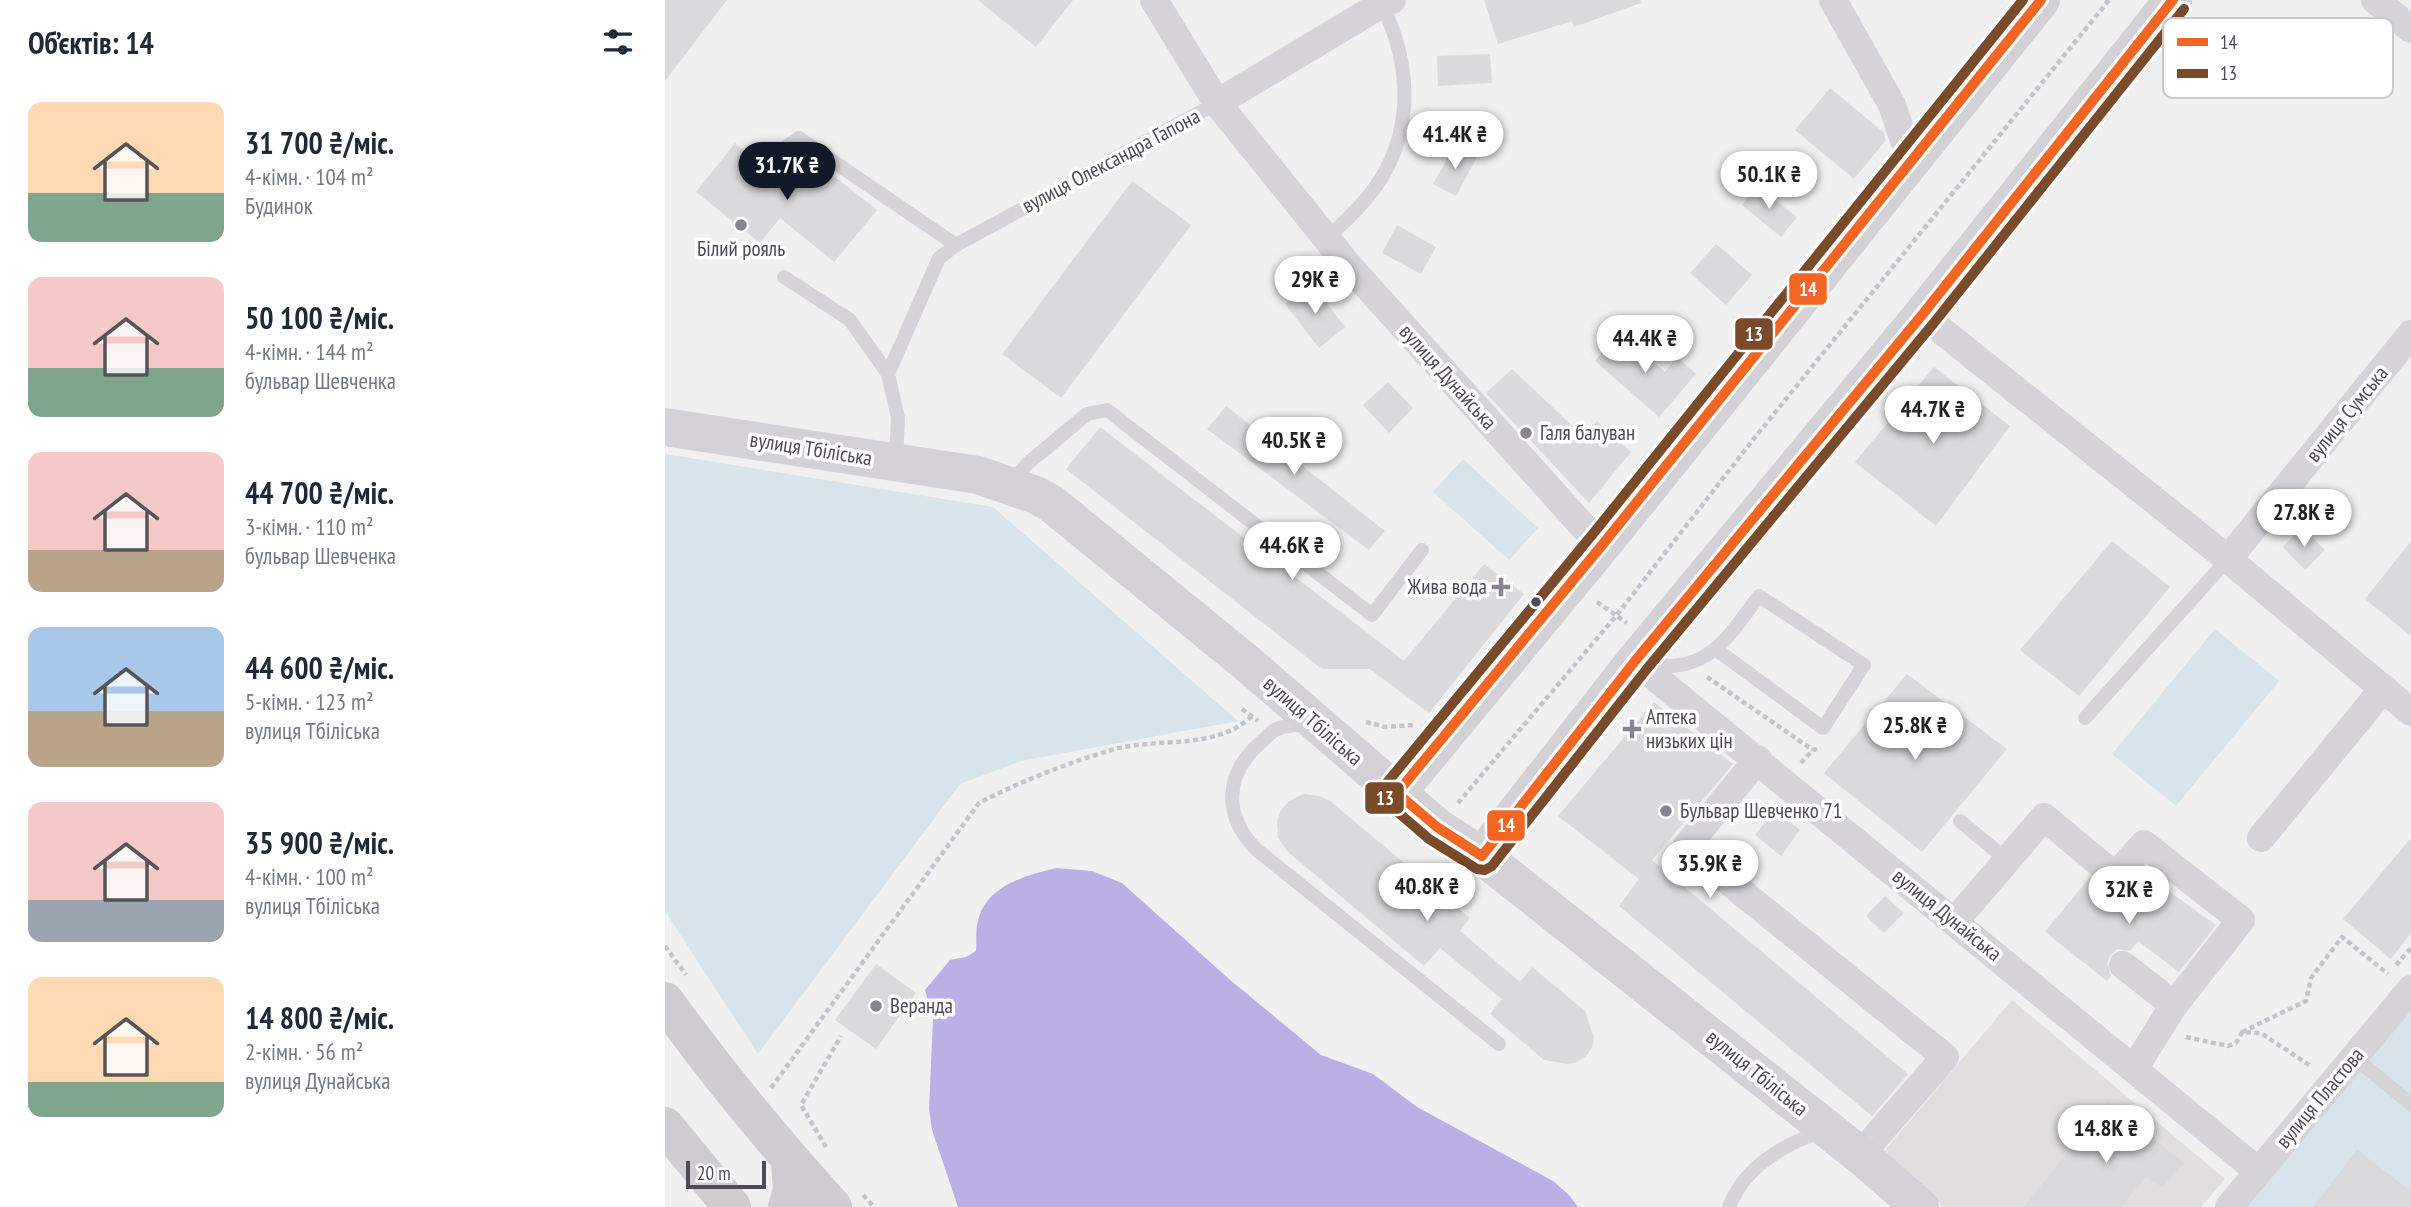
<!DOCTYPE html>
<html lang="uk">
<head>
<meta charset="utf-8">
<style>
	:root { --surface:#fff; --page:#f2f2f3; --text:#1f2937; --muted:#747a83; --accent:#111827 }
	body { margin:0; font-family:"PT Sans Narrow",sans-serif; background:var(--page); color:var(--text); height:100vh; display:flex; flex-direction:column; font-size:26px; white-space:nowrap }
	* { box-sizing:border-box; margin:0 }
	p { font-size:23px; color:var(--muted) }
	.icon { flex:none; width:38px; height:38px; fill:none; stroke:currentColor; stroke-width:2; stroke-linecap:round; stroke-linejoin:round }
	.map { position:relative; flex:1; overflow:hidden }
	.sheet { display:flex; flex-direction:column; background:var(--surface); width:665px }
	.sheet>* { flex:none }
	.scale { position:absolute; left:21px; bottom:18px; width:80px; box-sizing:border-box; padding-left:7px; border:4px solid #504959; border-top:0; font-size:19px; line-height:24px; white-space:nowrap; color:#504959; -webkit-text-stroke:5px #fff; paint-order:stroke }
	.price { position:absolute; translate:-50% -60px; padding:0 16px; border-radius:24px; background:#fff; color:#222; font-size:23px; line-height:46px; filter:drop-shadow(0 2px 4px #0008) }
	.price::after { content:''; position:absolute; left:50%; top:42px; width:21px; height:16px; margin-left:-10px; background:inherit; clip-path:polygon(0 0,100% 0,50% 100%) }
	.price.on { background:var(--accent); color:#fff }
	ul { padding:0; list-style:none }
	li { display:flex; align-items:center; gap:21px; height:175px; padding:0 28px }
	li span { display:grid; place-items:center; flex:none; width:196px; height:140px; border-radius:14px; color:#555 }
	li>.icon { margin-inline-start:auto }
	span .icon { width:84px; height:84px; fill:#fffc; stroke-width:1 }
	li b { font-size:30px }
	h2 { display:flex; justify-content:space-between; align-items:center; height:84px; padding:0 28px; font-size:30px }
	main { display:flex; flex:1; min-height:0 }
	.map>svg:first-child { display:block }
	.education { fill:#e0dede }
	.green { fill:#d7e4ec }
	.water { fill:#bab0e6 }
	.building { fill:#dad9db }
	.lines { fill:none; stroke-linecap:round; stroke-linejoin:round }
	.path { stroke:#c1c5cb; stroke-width:4.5; stroke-dasharray:5 3.5; stroke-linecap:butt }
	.lane { stroke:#d5d3d7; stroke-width:14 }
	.street { stroke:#d5d3d7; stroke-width:28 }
	.secondary { stroke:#d3d1d6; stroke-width:38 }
	.primary { stroke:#cfccd1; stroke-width:38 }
	.bus-1-casing { stroke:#fff; stroke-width:16 }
	.bus-2-casing { stroke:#fff; stroke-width:16 }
	.bus-1 { stroke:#f26522; stroke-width:10 }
	.bus-2 { stroke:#7a4b2a; stroke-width:10 }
	.poi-dot { fill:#88838e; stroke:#fff; stroke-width:2.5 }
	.bus-dot { fill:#504959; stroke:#fff; stroke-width:2.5 }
	.labels { text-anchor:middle; stroke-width:7; stroke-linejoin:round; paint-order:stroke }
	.street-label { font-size:21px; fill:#504959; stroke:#fff }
	.poi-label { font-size:21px; fill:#504959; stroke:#fff; text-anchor:start }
	.key { fill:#fff; stroke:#cac8cd; stroke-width:2 }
	.key-label { font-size:19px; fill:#504959 }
	.line-badge { stroke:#fff; stroke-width:2.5 }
	.badge-label { font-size:19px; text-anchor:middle; font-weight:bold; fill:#fff }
</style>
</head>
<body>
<main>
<section class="sheet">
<h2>Об’єктів: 14<svg class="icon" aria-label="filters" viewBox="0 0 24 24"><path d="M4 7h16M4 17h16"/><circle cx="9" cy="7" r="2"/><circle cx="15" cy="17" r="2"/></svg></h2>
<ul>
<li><span style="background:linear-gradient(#ffd9b3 65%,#7fa58c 0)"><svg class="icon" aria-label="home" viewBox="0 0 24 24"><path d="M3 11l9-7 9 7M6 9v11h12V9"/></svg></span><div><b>31 700 ₴/міс.</b><p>4-кімн. · 104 m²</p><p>Будинок</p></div></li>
<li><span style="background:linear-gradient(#f6c9c9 65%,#7fa58c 0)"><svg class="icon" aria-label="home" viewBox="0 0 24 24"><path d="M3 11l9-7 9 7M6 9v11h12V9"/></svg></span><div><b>50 100 ₴/міс.</b><p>4-кімн. · 144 m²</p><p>бульвар Шевченка</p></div></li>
<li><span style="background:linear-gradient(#f6c9c9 70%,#b9a48a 0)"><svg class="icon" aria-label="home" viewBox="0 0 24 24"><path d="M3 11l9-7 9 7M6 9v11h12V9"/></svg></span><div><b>44 700 ₴/міс.</b><p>3-кімн. · 110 m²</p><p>бульвар Шевченка</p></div></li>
<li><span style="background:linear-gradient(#a9c7e8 60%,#b9a48a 0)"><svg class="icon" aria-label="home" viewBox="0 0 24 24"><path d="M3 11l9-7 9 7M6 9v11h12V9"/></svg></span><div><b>44 600 ₴/міс.</b><p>5-кімн. · 123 m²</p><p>вулиця Тбіліська</p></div></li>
<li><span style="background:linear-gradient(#f6c9c9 70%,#9aa5b1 0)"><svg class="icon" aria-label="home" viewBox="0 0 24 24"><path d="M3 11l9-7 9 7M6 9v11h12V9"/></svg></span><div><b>35 900 ₴/міс.</b><p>4-кімн. · 100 m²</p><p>вулиця Тбіліська</p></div></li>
<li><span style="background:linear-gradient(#ffd9b3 75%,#7fa58c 0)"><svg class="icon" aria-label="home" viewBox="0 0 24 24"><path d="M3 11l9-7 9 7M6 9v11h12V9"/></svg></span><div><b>14 800 ₴/міс.</b><p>2-кімн. · 56 m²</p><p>вулиця Дунайська</p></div></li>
</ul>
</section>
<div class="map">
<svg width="1746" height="1207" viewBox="0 0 1746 1207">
	<rect width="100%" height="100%" fill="#f0f0f0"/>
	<polygon class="education" points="1347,1000 1560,1179 1536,1207 1279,1207 1217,1154"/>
	<g class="green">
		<polygon points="0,454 328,507 573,721 356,761 295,784 93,1054 0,911"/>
		<polygon points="798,459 873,528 844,560 768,492"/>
		<polygon points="1550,629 1614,681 1511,806 1447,754"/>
		<polygon points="1746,989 1746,1207 1561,1207"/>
	</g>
	<path class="water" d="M391 868 427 871 457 883 564 979 656 1055 708 1074 752 1107 888 1181 904 1195 913 1207H293L267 1130 264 1109 268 1019 260 990 285 960 301 957 311 951C312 940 310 927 314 917 324 885 362 875 391 868Z"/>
	<g class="building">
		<polygon points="0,0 62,0 0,81"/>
		<polygon points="313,0 408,0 371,47"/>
		<polygon points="819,0 975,0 976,3 909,27 907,21 833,44"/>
		<polygon points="825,54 827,83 773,86 772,56"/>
		<polygon points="1165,88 1218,132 1221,140 1189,179 1130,130"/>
		<polygon points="70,143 123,186 146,158 212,210 169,262 115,218 95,243 31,192"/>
		<polygon points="790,145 812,157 791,196 768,184"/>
		<polygon points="467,181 526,225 396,398 337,354"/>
		<polygon points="1092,186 1132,217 1116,237 1077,205"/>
		<polygon points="732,225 771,247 756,274 717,253"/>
		<polygon points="1051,244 1087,275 1061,305 1025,273"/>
		<polygon points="646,283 680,327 654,348 620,304"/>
		<polygon points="954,333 1000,372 1012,357 1031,374 994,417 930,361"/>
		<polygon points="1269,367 1345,426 1271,526 1190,462"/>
		<polygon points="847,369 917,435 932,421 966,452 924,503 821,393"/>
		<polygon points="723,382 748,408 724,433 698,405"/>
		<polygon points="561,406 720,531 704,550 542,429"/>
		<polygon points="435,427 739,661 819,564 859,594 764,713 705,669 657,669 401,469"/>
		<polygon points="1637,527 1660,550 1640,570 1618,547"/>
		<polygon points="1447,541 1505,587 1414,696 1355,650"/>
		<polygon points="1746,541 1746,636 1700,599"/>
		<polygon points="1242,674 1342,749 1257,852 1159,773"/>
		<polygon points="989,702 1068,764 987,860 1243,1074 1207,1116 954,906 974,879 893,816"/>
		<polygon points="638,794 655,796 665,801 805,918 795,931 855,982 867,967 920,1011 929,1038 927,1048 921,1056 912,1062 902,1064 879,1060 825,1014 837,999 775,948 759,966 623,852 613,838 612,821 616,810 623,802"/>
		<polygon points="1110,810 1135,830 1116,856 1090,835"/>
		<polygon points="1746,838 1746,933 1726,959 1678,919"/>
		<polygon points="1425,877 1463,908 1488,880 1551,925 1514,972 1473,941 1465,951 1452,949 1445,955 1442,963 1446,976 1442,981 1380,932"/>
		<polygon points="1220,896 1239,913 1219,933 1201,916"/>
		<polygon points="211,964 251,993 211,1049 170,1020"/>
		<polygon points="1442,1102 1519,1163 1497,1187 1481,1177 1456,1207 1359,1207"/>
		<polygon points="1692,1150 1746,1191 1746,1207 1648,1207"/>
	</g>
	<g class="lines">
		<g class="path">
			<polyline points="932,602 962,623"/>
			<polyline points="1042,677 1148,750"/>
			<polyline points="577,709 593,721"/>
			<polyline points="701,722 720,727 748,725"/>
			<polyline points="1136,763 1148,750 1156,748"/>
			<polyline points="793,803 951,616 1087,441 1444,0"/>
			<polyline points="0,946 21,975"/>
			<polyline points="1731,965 1746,948"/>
			<polyline points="1577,1032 1641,1001 1646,978 1677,937 1723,974"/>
			<polyline points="1521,1037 1563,1046 1571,1043 1577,1032 1596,1033 1647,1067"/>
			<path d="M106 1088 314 803C356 781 405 762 450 749 496 737 553 751 589 714"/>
			<polyline points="161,1147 136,1105 176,1036"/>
			<polyline points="198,1195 209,1207"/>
		</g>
		<g class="lane">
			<polyline points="105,158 134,138 291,245"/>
			<path d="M661 237C674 229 682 219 693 208 750 149 751 71 715 1"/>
			<polyline points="119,277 185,320 223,374 233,418 231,461"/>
			<polyline points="223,374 274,258 291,245 552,103"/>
			<polyline points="345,484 362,464 422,414 442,410 707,615 757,550"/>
			<path d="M978 662C987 664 997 666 1006 666 1051 664 1070 627 1094 596L1199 665 1158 728 1052 650"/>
			<polyline points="1420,718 1563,559"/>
			<path d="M644 724C634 725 621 725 612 729 606 731 600 739 595 743 559 775 558 816 592 850L834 1044"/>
			<polyline points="1295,821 1342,860"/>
			<polyline points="1689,1057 1746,1104"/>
			<path d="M1064 1207C1080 1166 1118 1145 1157 1131"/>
		</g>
		<g class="street">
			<polyline points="489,0 552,103 683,265 924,533 938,544"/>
			<polyline points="1168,0 1227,105 1246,161"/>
			<polyline points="1710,0 1746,29"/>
			<polyline points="552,103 707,10 727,0"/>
			<polyline points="1257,315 1563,559 1746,712"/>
			<polyline points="1563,559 1746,334"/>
			<polyline points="970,661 1593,1171"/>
			<polyline points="1093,759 1021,847 1280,1057 1195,1155"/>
			<polyline points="1596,838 1719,688"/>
			<polyline points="1290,921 1379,817 1450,876 1479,844 1576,920 1509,1005 1469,1069"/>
			<polyline points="1458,965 1509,1005"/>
			<polyline points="1564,1207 1746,989"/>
		</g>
		<g class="secondary">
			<polyline points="0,427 313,475 371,495 387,504 583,664 772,827 817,856 1195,1155 1255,1207"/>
			<polyline points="732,793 938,544 1376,0"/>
			<polyline points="817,856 970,661 1257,315 1508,0"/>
		</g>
		<g class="primary">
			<path d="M0 1001C52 1073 108 1141 168 1207"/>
			<polyline points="0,1126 67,1207"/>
			<polyline points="122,1207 127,1191 125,1161"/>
		</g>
		<g class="bus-1-casing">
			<polyline id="bus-1" points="1376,0 938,544 732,793 772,827 817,856 970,661 1257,315 1508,0"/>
		</g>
		<g class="bus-2-casing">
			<polyline id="bus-2" points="1358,0 927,535 720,785 718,794 721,802 764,839 812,869 820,870 827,866 981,670 1268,324 1519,9"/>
		</g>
		<use href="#bus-1" class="bus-1"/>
		<use href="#bus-2" class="bus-2"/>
	</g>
	<g class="poi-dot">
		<circle cx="76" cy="225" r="7"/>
		<circle cx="861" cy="433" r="7"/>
		<path d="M832.5 576.5h7v7h7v7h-7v7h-7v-7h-7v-7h7z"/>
		<path d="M963.5 718.5h7v7h7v7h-7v7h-7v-7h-7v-7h7z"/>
		<circle cx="1001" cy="811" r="7"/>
		<circle cx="211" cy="1006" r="7"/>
	</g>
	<circle class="bus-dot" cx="871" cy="602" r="6"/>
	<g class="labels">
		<g class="street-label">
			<text transform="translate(446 161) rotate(-28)" y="7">вулиця Олександра Гапона</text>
			<text transform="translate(783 377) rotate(48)" y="7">вулиця Дунайська</text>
			<text transform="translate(1682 414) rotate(-51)" y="7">вулиця Сумська</text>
			<text transform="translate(146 449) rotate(9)" y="7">вулиця Тбіліська</text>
			<text transform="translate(648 721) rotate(41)" y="7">вулиця Тбіліська</text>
			<text transform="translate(1282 915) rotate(39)" y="7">вулиця Дунайська</text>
			<text transform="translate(1092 1073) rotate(39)" y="7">вулиця Тбіліська</text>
			<text transform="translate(1655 1098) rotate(-50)" y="7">вулиця Пластова</text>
		</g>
		<g class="poi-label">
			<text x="76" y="256" text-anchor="middle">Білий рояль</text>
			<text x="875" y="440">Галя балуван</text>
			<text x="822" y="594" text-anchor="end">Жива вода</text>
			<text x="981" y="724">Аптека<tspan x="981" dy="24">низьких цін</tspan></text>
			<text x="1015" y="818">Бульвар Шевченко 71</text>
			<text x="225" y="1013">Веранда</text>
		</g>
	</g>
	<rect x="1498" y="18" width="230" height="80" rx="10" class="key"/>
	<rect x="1512" y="38" width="31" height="8" fill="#f26522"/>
	<rect x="1512" y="69" width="31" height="9" fill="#7a4b2a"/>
	<g class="key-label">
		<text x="1555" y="49">14</text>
		<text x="1555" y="80">13</text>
	</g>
	<g class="line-badge">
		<rect x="1123" y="272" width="40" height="34" rx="7" fill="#f26522"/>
		<rect x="1069" y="317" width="40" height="34" rx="7" fill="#7a4b2a"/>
		<rect x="699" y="781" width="41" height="34" rx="7" fill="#7a4b2a"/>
		<rect x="821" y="809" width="40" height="33" rx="7" fill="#f26522"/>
	</g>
	<g class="badge-label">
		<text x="1143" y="296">14</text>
		<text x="1089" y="341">13</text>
		<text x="720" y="805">13</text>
		<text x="841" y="832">14</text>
	</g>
</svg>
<div class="scale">20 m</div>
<b class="price" style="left:790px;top:171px">41.4K ₴</b>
<b class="price on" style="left:122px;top:202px">31.7K ₴</b>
<b class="price" style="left:1104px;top:211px">50.1K ₴</b>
<b class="price" style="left:650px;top:316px">29K ₴</b>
<b class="price" style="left:980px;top:375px">44.4K ₴</b>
<b class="price" style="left:1268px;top:446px">44.7K ₴</b>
<b class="price" style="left:629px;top:477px">40.5K ₴</b>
<b class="price" style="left:1639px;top:549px">27.8K ₴</b>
<b class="price" style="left:627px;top:582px">44.6K ₴</b>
<b class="price" style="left:1250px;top:762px">25.8K ₴</b>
<b class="price" style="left:1045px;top:900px">35.9K ₴</b>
<b class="price" style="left:762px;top:923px">40.8K ₴</b>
<b class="price" style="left:1464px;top:926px">32K ₴</b>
<b class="price" style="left:1441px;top:1165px">14.8K ₴</b>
</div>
</main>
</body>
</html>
